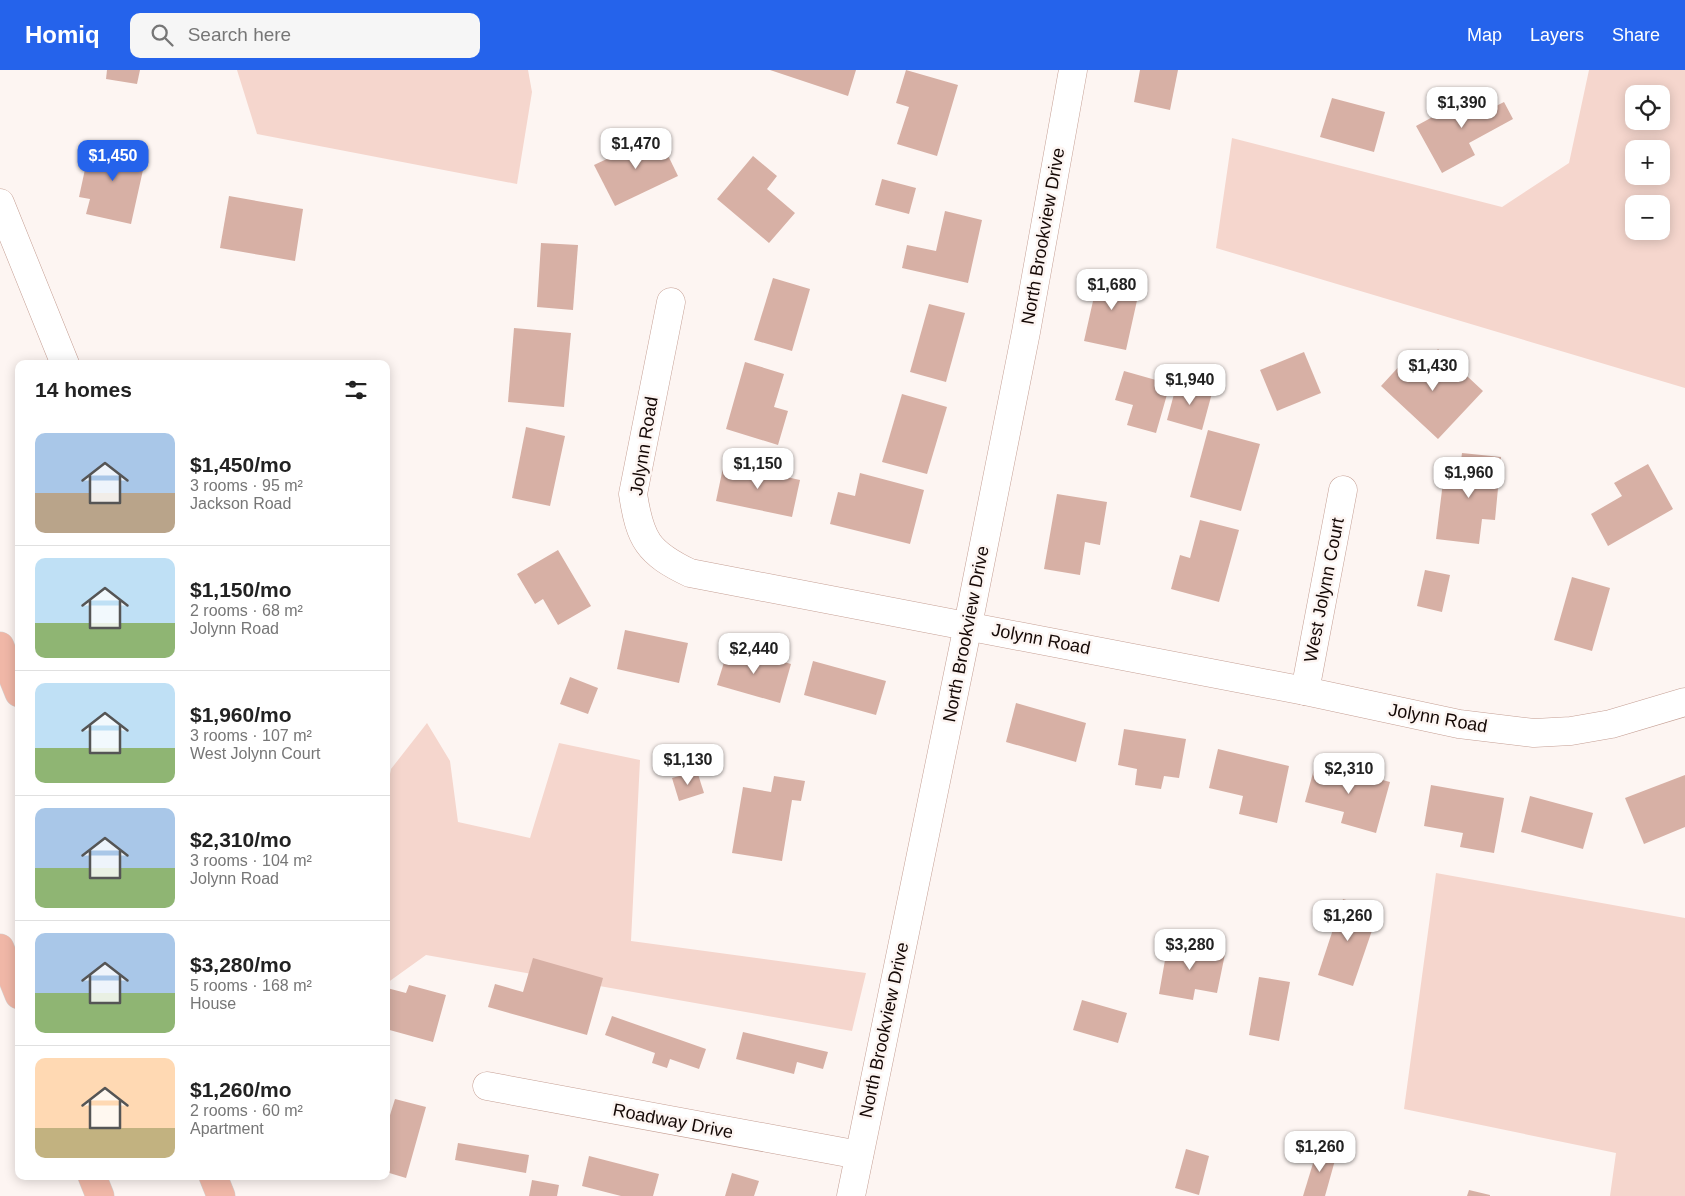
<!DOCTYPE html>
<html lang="en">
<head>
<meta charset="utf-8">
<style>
	:root { --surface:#fff; --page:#f6f6f6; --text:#222; --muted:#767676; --line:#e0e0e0; --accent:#2563eb }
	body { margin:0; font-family:Helvetica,sans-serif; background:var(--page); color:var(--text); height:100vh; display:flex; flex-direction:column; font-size:19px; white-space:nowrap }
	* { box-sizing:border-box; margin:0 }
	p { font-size:16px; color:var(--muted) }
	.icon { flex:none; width:28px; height:28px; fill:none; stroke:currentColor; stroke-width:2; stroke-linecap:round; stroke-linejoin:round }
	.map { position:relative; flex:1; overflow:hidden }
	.drawer { position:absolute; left:15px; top:290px; width:375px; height:820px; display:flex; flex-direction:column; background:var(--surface); border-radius:10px; box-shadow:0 2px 12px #0003 }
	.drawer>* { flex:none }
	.fabs { position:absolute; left:1625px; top:15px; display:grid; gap:10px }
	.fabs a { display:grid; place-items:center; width:45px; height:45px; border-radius:10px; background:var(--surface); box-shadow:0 2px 12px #0003; font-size:25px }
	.price { position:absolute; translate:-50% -42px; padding:0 11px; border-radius:10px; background:#fff; color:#222; font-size:16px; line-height:32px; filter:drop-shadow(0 1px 2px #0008) }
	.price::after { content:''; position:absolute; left:50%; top:30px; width:15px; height:11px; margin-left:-8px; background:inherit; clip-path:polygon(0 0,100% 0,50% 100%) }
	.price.active { background:var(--accent); color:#fff }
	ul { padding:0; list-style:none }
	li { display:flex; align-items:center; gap:15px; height:125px; padding:0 20px }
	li+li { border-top:1px solid var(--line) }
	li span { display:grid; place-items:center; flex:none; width:140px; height:100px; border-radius:10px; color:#555 }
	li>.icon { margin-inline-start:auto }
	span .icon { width:60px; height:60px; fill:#fffc; stroke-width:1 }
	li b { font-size:21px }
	h2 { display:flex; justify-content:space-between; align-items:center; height:60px; padding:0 20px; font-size:21px }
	header { display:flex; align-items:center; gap:30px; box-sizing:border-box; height:70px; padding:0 25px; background:var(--accent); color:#fff }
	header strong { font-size:24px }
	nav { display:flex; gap:28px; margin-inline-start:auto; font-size:18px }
	.search { width:350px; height:45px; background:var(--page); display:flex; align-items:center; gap:12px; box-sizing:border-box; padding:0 18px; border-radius:10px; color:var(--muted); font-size:19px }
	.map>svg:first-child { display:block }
	.green { fill:#f5d6cd; fill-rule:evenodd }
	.building { fill:#d7b0a5 }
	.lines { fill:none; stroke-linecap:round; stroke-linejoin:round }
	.street-casing { stroke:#c59f94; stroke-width:29 }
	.highway-casing { stroke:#d5d3d2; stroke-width:29 }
	.street { stroke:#fff; stroke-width:28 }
	.highway { stroke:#f0b7a7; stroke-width:28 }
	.labels { text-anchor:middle; stroke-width:5; stroke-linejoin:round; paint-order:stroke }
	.street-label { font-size:18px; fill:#150906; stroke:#fdf5f2 }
</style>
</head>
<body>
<header>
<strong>Homiq</strong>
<div class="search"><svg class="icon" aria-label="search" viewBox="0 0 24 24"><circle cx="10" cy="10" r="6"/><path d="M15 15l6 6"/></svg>Search here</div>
<nav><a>Map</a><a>Layers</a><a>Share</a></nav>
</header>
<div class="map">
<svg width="1685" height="1126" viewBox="0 0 1685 1126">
	<rect width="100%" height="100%" fill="#fdf5f2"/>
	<g class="green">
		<polygon points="237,0 528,0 532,22 517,114 257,64"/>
		<path d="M1589 0H1685V318L1216 178 1232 68 1502 137 1569 93ZM1634 24H1661V51H1634ZM1634 79H1661V106H1634ZM1634 134H1661V161H1634Z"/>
		<polygon points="427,653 450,691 458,752 530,768 559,673 640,690 631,871 866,903 852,961 426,885 387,913 386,921 386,724 391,699"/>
		<polygon points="1436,803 1685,848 1685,1126 1610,1126 1616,1083 1404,1039"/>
	</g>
	<g class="building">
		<polygon points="107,0 140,0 137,14 106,9"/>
		<polygon points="770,0 856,0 848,26"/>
		<polygon points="906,0 958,15 937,86 897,74 909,37 896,33"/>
		<polygon points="1140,0 1178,0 1170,40 1134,32"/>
		<polygon points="1484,19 1494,37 1504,32 1513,49 1469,73 1475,85 1442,103 1416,56"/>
		<polygon points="1332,28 1385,42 1374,82 1320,67"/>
		<polygon points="658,65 678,106 615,136 594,95"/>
		<polygon points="99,71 147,82 131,154 86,144 90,129 79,127 87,90 95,92"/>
		<polygon points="753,86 777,106 767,119 795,143 769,173 717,129"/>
		<polygon points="882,109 916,118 909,144 875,135"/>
		<polygon points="229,126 303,139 295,191 220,178"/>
		<polygon points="945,141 982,150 968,213 902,198 907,175 936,181"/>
		<polygon points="541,173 578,175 573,240 537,237"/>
		<polygon points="1100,200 1136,208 1133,226 1138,226 1126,280 1084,271"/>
		<polygon points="773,208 810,219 792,281 754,270"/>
		<polygon points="929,234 965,243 946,312 910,302"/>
		<polygon points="514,258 571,263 564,337 508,332"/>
		<polygon points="1438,279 1483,321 1438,369 1381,316 1404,291 1417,302"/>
		<polygon points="1304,282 1321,323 1277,341 1260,300"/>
		<polygon points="745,292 784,304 774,337 788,341 778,375 726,359"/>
		<polygon points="1124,301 1170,314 1156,363 1127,355 1133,335 1115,330"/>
		<polygon points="1177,313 1212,323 1202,360 1167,350"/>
		<polygon points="902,324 947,337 927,404 882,392"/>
		<polygon points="526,357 565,366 550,436 512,428"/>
		<polygon points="1208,360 1260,374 1241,441 1190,427"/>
		<polygon points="1462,383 1501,387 1495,450 1482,449 1479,474 1436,469 1444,404 1459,405"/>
		<polygon points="724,393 800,410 792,447 716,431"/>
		<polygon points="1648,394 1673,439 1608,476 1591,444 1622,426 1614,413"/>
		<polygon points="860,403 924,420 910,474 830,454 838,422 855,426"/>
		<polygon points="1057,424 1107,432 1100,475 1085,472 1080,505 1044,499"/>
		<polygon points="1200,450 1239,460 1219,532 1171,519 1180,485 1190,488"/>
		<polygon points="558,480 591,536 558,555 543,529 535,534 517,504"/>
		<polygon points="1425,500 1450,505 1442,542 1417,536"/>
		<polygon points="1572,507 1610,518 1592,581 1554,570"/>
		<polygon points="625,560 688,573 679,613 617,599"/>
		<polygon points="729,576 791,594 780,633 717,615"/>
		<polygon points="813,591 886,611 876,645 804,625"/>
		<polygon points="570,607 598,618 588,644 560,634"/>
		<polygon points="1016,633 1086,653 1076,692 1006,672"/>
		<polygon points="1124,659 1186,669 1179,708 1164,706 1161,719 1135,715 1137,699 1118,695"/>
		<polygon points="1218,679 1289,696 1277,753 1239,744 1243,726 1209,718"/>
		<polygon points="1316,692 1390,712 1376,763 1341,753 1344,742 1305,732"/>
		<polygon points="697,701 704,723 679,731 672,708"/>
		<polygon points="1685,705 1685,757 1644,774 1625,728"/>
		<polygon points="774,706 805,711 801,731 792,730 782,791 732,783 743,717 771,722"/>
		<polygon points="1431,715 1504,728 1494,783 1460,777 1463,763 1424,756"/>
		<polygon points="1530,726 1593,743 1583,779 1521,762"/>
		<polygon points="1343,829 1379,840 1353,916 1318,905"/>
		<polygon points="1168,873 1225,884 1217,923 1195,919 1193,930 1159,924"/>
		<polygon points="533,888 603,908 587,965 488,937 495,914 523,922"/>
		<polygon points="1259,907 1290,912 1279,971 1249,965"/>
		<polygon points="409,915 446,925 433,972 386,959 387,918 406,923"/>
		<polygon points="1082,930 1127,943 1118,973 1073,960"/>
		<polygon points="612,946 706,979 699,999 670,989 667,998 652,993 655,983 605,965"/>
		<polygon points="743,962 828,982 823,999 797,992 794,1004 736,989"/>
		<polygon points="395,1029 426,1037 406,1108 386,1102 386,1058"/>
		<polygon points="458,1073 529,1085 526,1103 455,1090"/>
		<polygon points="1318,1077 1337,1083 1325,1126 1303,1126"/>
		<polygon points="1186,1079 1209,1086 1199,1125 1175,1118"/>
		<polygon points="589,1086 659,1104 653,1126 621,1126 582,1116"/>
		<polygon points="732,1103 759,1111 754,1126 725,1126"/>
		<polygon points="532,1110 559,1115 557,1126 529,1126"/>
		<polygon points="1469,1120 1490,1125 1490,1126 1467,1126"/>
	</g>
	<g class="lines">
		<g class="street-casing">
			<g id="street">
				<polyline points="0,133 65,294"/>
				<path d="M671 232 633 424C640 470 648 483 690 503L1305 621 1459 654 1534 663 1571 661 1611 654 1685 632"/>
				<polyline points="1305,621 1343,420"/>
				<polyline points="487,1016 859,1085"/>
				<polyline points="851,1126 968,555 1026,262 1073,0"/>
			</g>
		</g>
		<g class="highway-casing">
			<g id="highway">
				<polyline points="0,576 19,623"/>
				<polyline points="0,878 19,925"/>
				<polyline points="92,1106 100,1126"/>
				<polyline points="213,1106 221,1126"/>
			</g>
		</g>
		<use href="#street" class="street"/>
		<use href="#highway" class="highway"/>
	</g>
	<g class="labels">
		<g class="street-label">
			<text transform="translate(1043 166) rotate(-80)" y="6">North Brookview Drive</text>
			<text transform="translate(644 376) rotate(-81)" y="6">Jolynn Road</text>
			<text transform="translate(1324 520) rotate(-79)" y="6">West Jolynn Court</text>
			<text transform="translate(966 564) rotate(-79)" y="6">North Brookview Drive</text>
			<text transform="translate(1041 569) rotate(11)" y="6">Jolynn Road</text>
			<text transform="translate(1438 648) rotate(10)" y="6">Jolynn Road</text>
			<text transform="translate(884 960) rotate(-78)" y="6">North Brookview Drive</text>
			<text transform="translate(673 1051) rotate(11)" y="6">Roadway Drive</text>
		</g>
	</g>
</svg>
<div class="fabs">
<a><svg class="icon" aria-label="locate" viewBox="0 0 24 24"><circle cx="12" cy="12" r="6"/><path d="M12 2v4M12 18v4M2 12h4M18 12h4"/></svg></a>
<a>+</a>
<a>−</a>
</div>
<b class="price" style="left:1462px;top:59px">$1,390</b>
<b class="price" style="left:636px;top:100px">$1,470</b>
<b class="price active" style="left:113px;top:112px">$1,450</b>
<b class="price" style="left:1112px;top:241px">$1,680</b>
<b class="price" style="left:1433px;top:322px">$1,430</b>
<b class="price" style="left:1190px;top:336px">$1,940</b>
<b class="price" style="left:758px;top:420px">$1,150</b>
<b class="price" style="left:1469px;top:429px">$1,960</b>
<b class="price" style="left:754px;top:605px">$2,440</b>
<b class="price" style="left:688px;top:716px">$1,130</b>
<b class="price" style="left:1349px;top:725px">$2,310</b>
<b class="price" style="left:1348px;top:872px">$1,260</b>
<b class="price" style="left:1190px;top:901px">$3,280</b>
<b class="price" style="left:1320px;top:1103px">$1,260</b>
<section class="drawer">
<h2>14 homes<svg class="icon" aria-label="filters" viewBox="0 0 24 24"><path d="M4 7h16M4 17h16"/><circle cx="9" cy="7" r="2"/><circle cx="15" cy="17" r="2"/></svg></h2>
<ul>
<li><span style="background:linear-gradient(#a9c7e8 60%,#b9a48a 0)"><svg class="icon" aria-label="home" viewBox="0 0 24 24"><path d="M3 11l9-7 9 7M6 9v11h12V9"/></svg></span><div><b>$1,450/mo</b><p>3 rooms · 95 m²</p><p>Jackson Road</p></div></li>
<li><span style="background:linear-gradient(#bfe0f5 65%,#8fb573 0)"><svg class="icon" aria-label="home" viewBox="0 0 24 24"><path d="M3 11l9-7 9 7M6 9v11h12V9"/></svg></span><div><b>$1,150/mo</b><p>2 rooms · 68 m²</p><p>Jolynn Road</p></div></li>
<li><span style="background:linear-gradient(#bfe0f5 65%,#8fb573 0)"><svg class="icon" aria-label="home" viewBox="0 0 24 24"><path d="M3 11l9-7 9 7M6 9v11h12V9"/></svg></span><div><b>$1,960/mo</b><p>3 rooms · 107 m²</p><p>West Jolynn Court</p></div></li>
<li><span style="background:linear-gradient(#a9c7e8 60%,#8fb573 0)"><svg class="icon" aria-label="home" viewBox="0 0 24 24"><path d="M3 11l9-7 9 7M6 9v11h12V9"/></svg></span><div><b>$2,310/mo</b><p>3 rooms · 104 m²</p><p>Jolynn Road</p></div></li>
<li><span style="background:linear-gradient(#a9c7e8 60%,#8fb573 0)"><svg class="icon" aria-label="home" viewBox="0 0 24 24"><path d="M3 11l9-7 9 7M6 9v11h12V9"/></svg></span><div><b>$3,280/mo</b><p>5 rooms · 168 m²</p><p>House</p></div></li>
<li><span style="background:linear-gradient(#ffd9b3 70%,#c2b280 0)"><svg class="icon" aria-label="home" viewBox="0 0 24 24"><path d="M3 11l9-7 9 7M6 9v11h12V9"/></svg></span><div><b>$1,260/mo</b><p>2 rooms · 60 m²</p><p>Apartment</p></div></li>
</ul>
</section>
</div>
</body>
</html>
